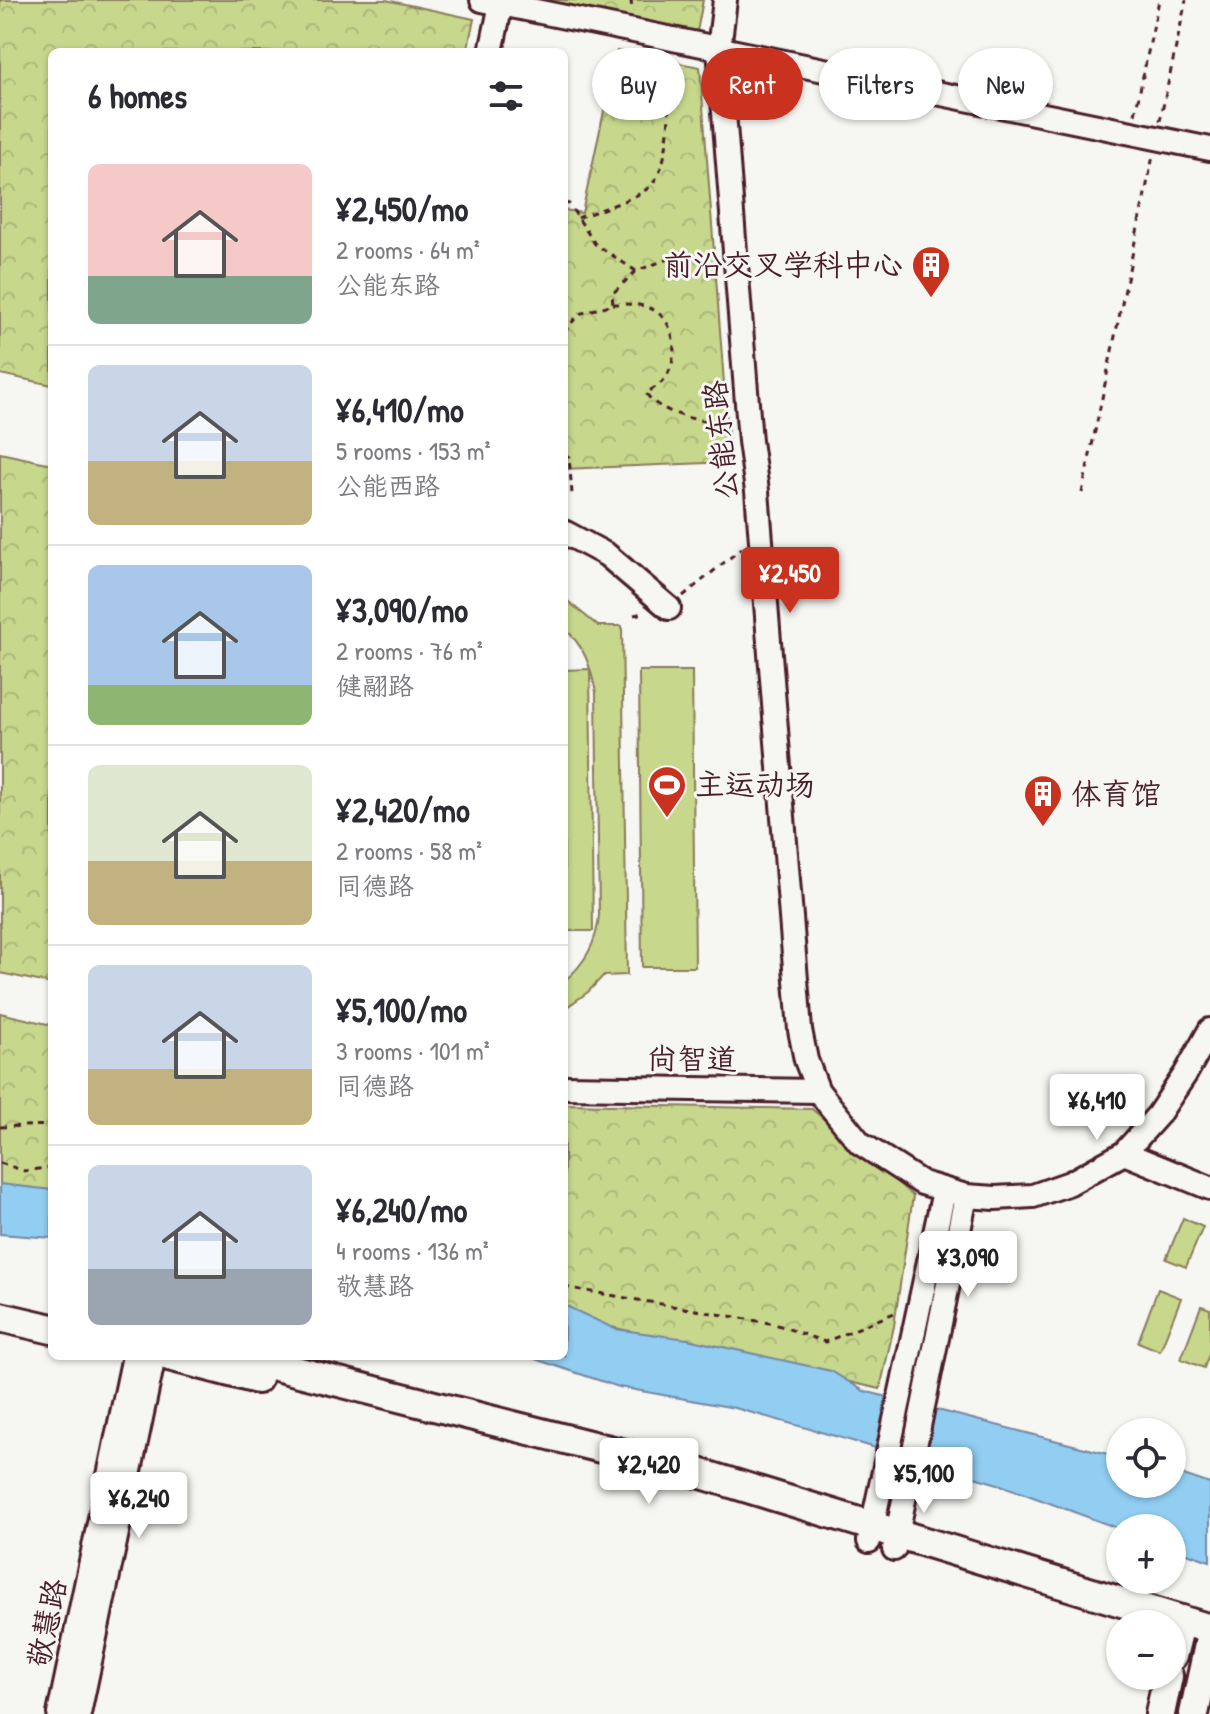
<!DOCTYPE html>
<html lang="en">
<head>
<meta charset="utf-8">
<style>
	:root { --surface:#fff; --page:#f2f2f3; --text:#2b2b33; --muted:#7c7c81; --line:#e1e1e2; --accent:#c8321e }
	body { margin:0; font-family:"Patrick Hand","LXGW WenKai TC",sans-serif; background:var(--page); color:var(--text); height:100vh; display:flex; flex-direction:column; font-size:30px; white-space:nowrap }
	* { box-sizing:border-box; margin:0 }
	p { font-size:26px; color:var(--muted) }
	.icon { flex:none; width:44px; height:44px; fill:none; stroke:currentColor; stroke-width:2; stroke-linecap:round; stroke-linejoin:round }
	.map { position:relative; flex:1; overflow:hidden }
	.side { position:absolute; left:48px; top:48px; width:520px; height:1312px; display:flex; flex-direction:column; background:var(--surface); border-radius:12px; box-shadow:0 2px 6px #0004 }
	.side>* { flex:none }
	.hud { position:absolute; left:592px; top:48px; width:498px; height:72px; display:flex; gap:16px }
	.fabs { position:absolute; left:1106px; top:1418px; display:grid; gap:16px }
	.fabs a { display:grid; place-items:center; width:80px; height:80px; border-radius:50%; background:var(--surface); box-shadow:0 2px 6px #0004; font-size:40px }
	.price { position:absolute; translate:-50% -68px; padding:0 18px; border-radius:8px; background:#fff; color:#222; font-size:26px; line-height:52px; filter:drop-shadow(0 2px 4px #0008) }
	.price::after { content:''; position:absolute; left:50%; top:48px; width:24px; height:18px; margin-left:-12px; background:inherit; clip-path:polygon(0 0,100% 0,50% 100%) }
	.price.current { background:var(--accent); color:#fff }
	ul { padding:0; list-style:none }
	li { display:flex; align-items:center; gap:24px; height:200px; padding:0 40px }
	li+li { border-top:2px solid var(--line) }
	li span { display:grid; place-items:center; flex:none; width:224px; height:160px; border-radius:12px; color:#555 }
	li>.icon { margin-inline-start:auto }
	span .icon { width:96px; height:96px; fill:#fffc; stroke-width:1 }
	li b { font-size:34px }
	h2 { display:flex; justify-content:space-between; align-items:center; height:96px; padding:0 40px; font-size:34px }
	.pill { padding:0 28px; border-radius:36px; background:var(--surface); box-shadow:0 2px 6px #0004; font-size:28px; line-height:72px }
	.pill.current { background:var(--accent); color:#fff }
	.map>svg:first-child { display:block }
	.forest { fill:url(#forest-crowns); stroke:#887b5c; stroke-width:2 }
	.pitch { fill:#c7d78c; stroke:#887b5c; stroke-width:2 }
	.water { fill:#91cef2; stroke:#7588a2; stroke-width:2 }
	.lines { fill:none; stroke-linecap:round; stroke-linejoin:round }
	.minor-casing { stroke:#4a1f2b; stroke-width:28 }
	.major-casing { stroke:#4a1f2b; stroke-width:34 }
	.path { stroke:#4a1f2b; stroke-width:3; stroke-dasharray:6 6; stroke-linecap:butt }
	.minor { stroke:#f6f6f2; stroke-width:22 }
	.major { stroke:#f6f6f2; stroke-width:28 }
	.labels { text-anchor:middle; stroke-width:6; stroke-linejoin:round; paint-order:stroke }
	.poi-label { font-size:30px; fill:#4a1f2b; stroke:#f6f6f2; text-anchor:start }
	.street-label { font-size:30px; fill:#4a1f2b; stroke:#f6f6f2 }
</style>
</head>
<body>
<div class="map">
<svg width="1210" height="1714" viewBox="0 0 1210 1714">
	<defs>
		<pattern id="forest-crowns" width="20" height="18" patternUnits="userSpaceOnUse" patternTransform="scale(2)"><rect width="20" height="18" fill="#c7d78c"/><path d="M2 6a3 3 0 1 1 6 0M12 15a3 3 0 1 1 6 0" fill="none" stroke="#acb879"/></pattern>
	</defs>
	<rect width="100%" height="100%" fill="#f6f6f2"/>
	<filter id="ink" filterUnits="userSpaceOnUse"><feTurbulence type="fractalNoise" baseFrequency=".0125" numOctaves="2"/><feDisplacementMap in="SourceGraphic" scale="16" xChannelSelector="R" yChannelSelector="G"/><feConvolveMatrix kernelMatrix="1 2 1 2 8 2 1 2 1" color-interpolation-filters="sRGB"/></filter>
	<g filter="url(#ink)">
		<g class="forest">
			<polygon points="0,0 386,0 474,19 467,52 52,52 52,385 0,374"/>
			<polygon points="524,0 703,0 696,37"/>
			<polygon points="617,51 700,67 730,462 564,469 564,210 582,213"/>
			<polygon points="0,453 52,464 52,984 0,973"/>
			<polygon points="0,1013 52,1025 52,1197 0,1185"/>
			<polygon points="564,1104 812,1109 913,1196 894,1326 880,1389 564,1316"/>
		</g>
		<g class="pitch">
			<path d="M564 598 598 626H622L627 975 603 976 588 992 564 1009V981C585 964 597 942 599 915L596 692C590 665 585 647 564 628Z"/>
			<polygon points="590,669 593,931 564,931 564,670"/>
			<polygon points="639,671 692,671 695,967 642,967"/>
			<polygon points="1183,1218 1203,1227 1186,1267 1166,1259"/>
			<polygon points="1158,1289 1181,1298 1160,1351 1138,1342"/>
			<polygon points="1201,1306 1210,1309 1210,1351 1204,1368 1181,1359"/>
		</g>
		<g class="water">
			<polygon points="0,1184 52,1190 52,1238 0,1234"/>
			<polygon points="564,1305 615,1329 687,1339 831,1371 864,1391 1120,1457 1120,1484 1172,1484 1172,1471 1210,1484 1210,1561 1172,1548 1172,1528 1120,1529 998,1484 842,1438 735,1408 619,1387 526,1356 564,1356"/>
		</g>
		<g class="lines">
			<g class="minor-casing">
				<g id="minor">
					<polyline points="482,0 1210,149"/>
					<polyline points="725,0 719,49 750,441 757,491 800,1030 806,1060 818,1091 860,1143 922,1183 966,1196 995,1198 1033,1196 1070,1183 1124,1153 1158,1115 1186,1073 1210,1030"/>
					<polyline points="491,52 501,4"/>
					<polyline points="564,532 607,555 669,608"/>
					<polyline points="564,1087 818,1091"/>
					<polyline points="1124,1153 1210,1188"/>
					<polyline points="869,1541 944,1191"/>
					<polyline points="894,1549 966,1196"/>
					<polyline points="59,1714 134,1356"/>
					<polyline points="79,1714 154,1356"/>
				</g>
			</g>
			<g class="major-casing">
				<g id="major">
					<polyline points="0,1317 52,1329"/>
					<polyline points="169,1356 257,1379"/>
					<polyline points="236,1356 692,1471 1210,1629"/>
					<polyline points="1172,1656 1181,1620"/>
					<polyline points="1160,1714 1168,1676"/>
					<polyline points="1194,1714 1210,1640"/>
				</g>
			</g>
			<g class="path">
				<polyline points="631,0 632,12"/>
				<polyline points="1135,114 1159,0"/>
				<polyline points="1160,121 1186,0"/>
				<polyline points="564,203 569,204 595,244 636,271"/>
				<path d="M578 218C598 210 630 201 647 189 675 168 669 89 667 57"/>
				<path d="M613 304C628 304 644 303 657 312 678 327 679 364 662 382 658 386 651 390 646 393 658 414 706 424 728 422"/>
				<polyline points="564,332 579,314 613,304 612,294 636,271 679,255 716,254"/>
				<polyline points="564,454 569,457 572,494"/>
				<polyline points="1082,493 1153,156"/>
				<polyline points="683,596 742,548"/>
				<polyline points="634,615 644,613"/>
				<polyline points="0,1127 52,1125"/>
				<polyline points="0,1163 25,1171 52,1167"/>
				<polyline points="564,1287 775,1324 825,1342 899,1311"/>
			</g>
			<use href="#minor" class="minor"/>
			<use href="#major" class="major"/>
		</g>
	</g>
	<defs>
		<g id="building-pin" transform="scale(2)"><path d="M0 17L-7.5 6A9.5 9.5 0 1 1 7.5 6Z" fill="#c8321e" stroke="#f6f6f2"/><path d="M-4-6H4V6H1V3H-1V6H-4ZM-2.5-4.3h1.7v1.8h-1.7ZM.8-4.3h1.7v1.8H.8ZM-2.5-1h1.7V.8h-1.7ZM.8-1h1.7V.8H.8Z" fill="#fff"/></g>
		<g id="stadium-pin" transform="scale(2)"><path d="M0 17L-7.5 6A9.5 9.5 0 1 1 7.5 6Z" fill="#c8321e" stroke="#f6f6f2"/><path d="M0-5a6.5 5 0 1 0 0 10a6.5 5 0 1 0 0-10ZM-3.5-1.8h7v3.6h-7Z" fill="#fff"/></g>
	</defs>
	<g fill-rule="evenodd">
		<use href="#building-pin" x="931" y="265"/>
		<use href="#stadium-pin" x="667" y="785"/>
		<use href="#building-pin" x="1043" y="794"/>
	</g>
	<g class="labels">
		<g class="poi-label">
			<text x="903" y="275" text-anchor="end">前沿交叉学科中心</text>
			<text x="695" y="795">主运动场</text>
			<text x="1071" y="804">体育馆</text>
		</g>
		<g class="street-label">
			<text transform="translate(721 440) rotate(-96)" y="10">公能东路</text>
			<text transform="translate(692 1059) rotate(1)" y="10">尚智道</text>
			<text transform="translate(47 1623) rotate(-78)" y="10">敬慧路</text>
		</g>
	</g>
</svg>
<div class="fabs">
<a><svg class="icon" aria-label="locate" viewBox="0 0 24 24"><circle cx="12" cy="12" r="6"/><path d="M12 2v4M12 18v4M2 12h4M18 12h4"/></svg></a>
<a>+</a>
<a>−</a>
</div>
<b class="price current" style="left:790px;top:615px">¥2,450</b>
<b class="price" style="left:1097px;top:1142px">¥6,410</b>
<b class="price" style="left:968px;top:1299px">¥3,090</b>
<b class="price" style="left:649px;top:1506px">¥2,420</b>
<b class="price" style="left:924px;top:1515px">¥5,100</b>
<b class="price" style="left:139px;top:1540px">¥6,240</b>
<div class="hud">
<a class="pill">Buy</a>
<a class="pill current">Rent</a>
<a class="pill">Filters</a>
<a class="pill">New</a>
</div>
<section class="side">
<h2>6 homes<svg class="icon" aria-label="filters" viewBox="0 0 24 24"><path d="M4 7h16M4 17h16"/><circle cx="9" cy="7" r="2"/><circle cx="15" cy="17" r="2"/></svg></h2>
<ul>
<li><span style="background:linear-gradient(#f6c9c9 70%,#7fa58c 0)"><svg class="icon" aria-label="home" viewBox="0 0 24 24"><path d="M3 11l9-7 9 7M6 9v11h12V9"/></svg></span><div><b>¥2,450/mo</b><p>2 rooms · 64 m²</p><p>公能东路</p></div></li>
<li><span style="background:linear-gradient(#c9d6e8 60%,#c2b280 0)"><svg class="icon" aria-label="home" viewBox="0 0 24 24"><path d="M3 11l9-7 9 7M6 9v11h12V9"/></svg></span><div><b>¥6,410/mo</b><p>5 rooms · 153 m²</p><p>公能西路</p></div></li>
<li><span style="background:linear-gradient(#a9c7e8 75%,#8fb573 0)"><svg class="icon" aria-label="home" viewBox="0 0 24 24"><path d="M3 11l9-7 9 7M6 9v11h12V9"/></svg></span><div><b>¥3,090/mo</b><p>2 rooms · 76 m²</p><p>健翮路</p></div></li>
<li><span style="background:linear-gradient(#dfe7d0 60%,#c2b280 0)"><svg class="icon" aria-label="home" viewBox="0 0 24 24"><path d="M3 11l9-7 9 7M6 9v11h12V9"/></svg></span><div><b>¥2,420/mo</b><p>2 rooms · 58 m²</p><p>同德路</p></div></li>
<li><span style="background:linear-gradient(#c9d6e8 65%,#c2b280 0)"><svg class="icon" aria-label="home" viewBox="0 0 24 24"><path d="M3 11l9-7 9 7M6 9v11h12V9"/></svg></span><div><b>¥5,100/mo</b><p>3 rooms · 101 m²</p><p>同德路</p></div></li>
<li><span style="background:linear-gradient(#c9d6e8 65%,#9aa5b1 0)"><svg class="icon" aria-label="home" viewBox="0 0 24 24"><path d="M3 11l9-7 9 7M6 9v11h12V9"/></svg></span><div><b>¥6,240/mo</b><p>4 rooms · 136 m²</p><p>敬慧路</p></div></li>
</ul>
</section>
</div>
</body>
</html>
